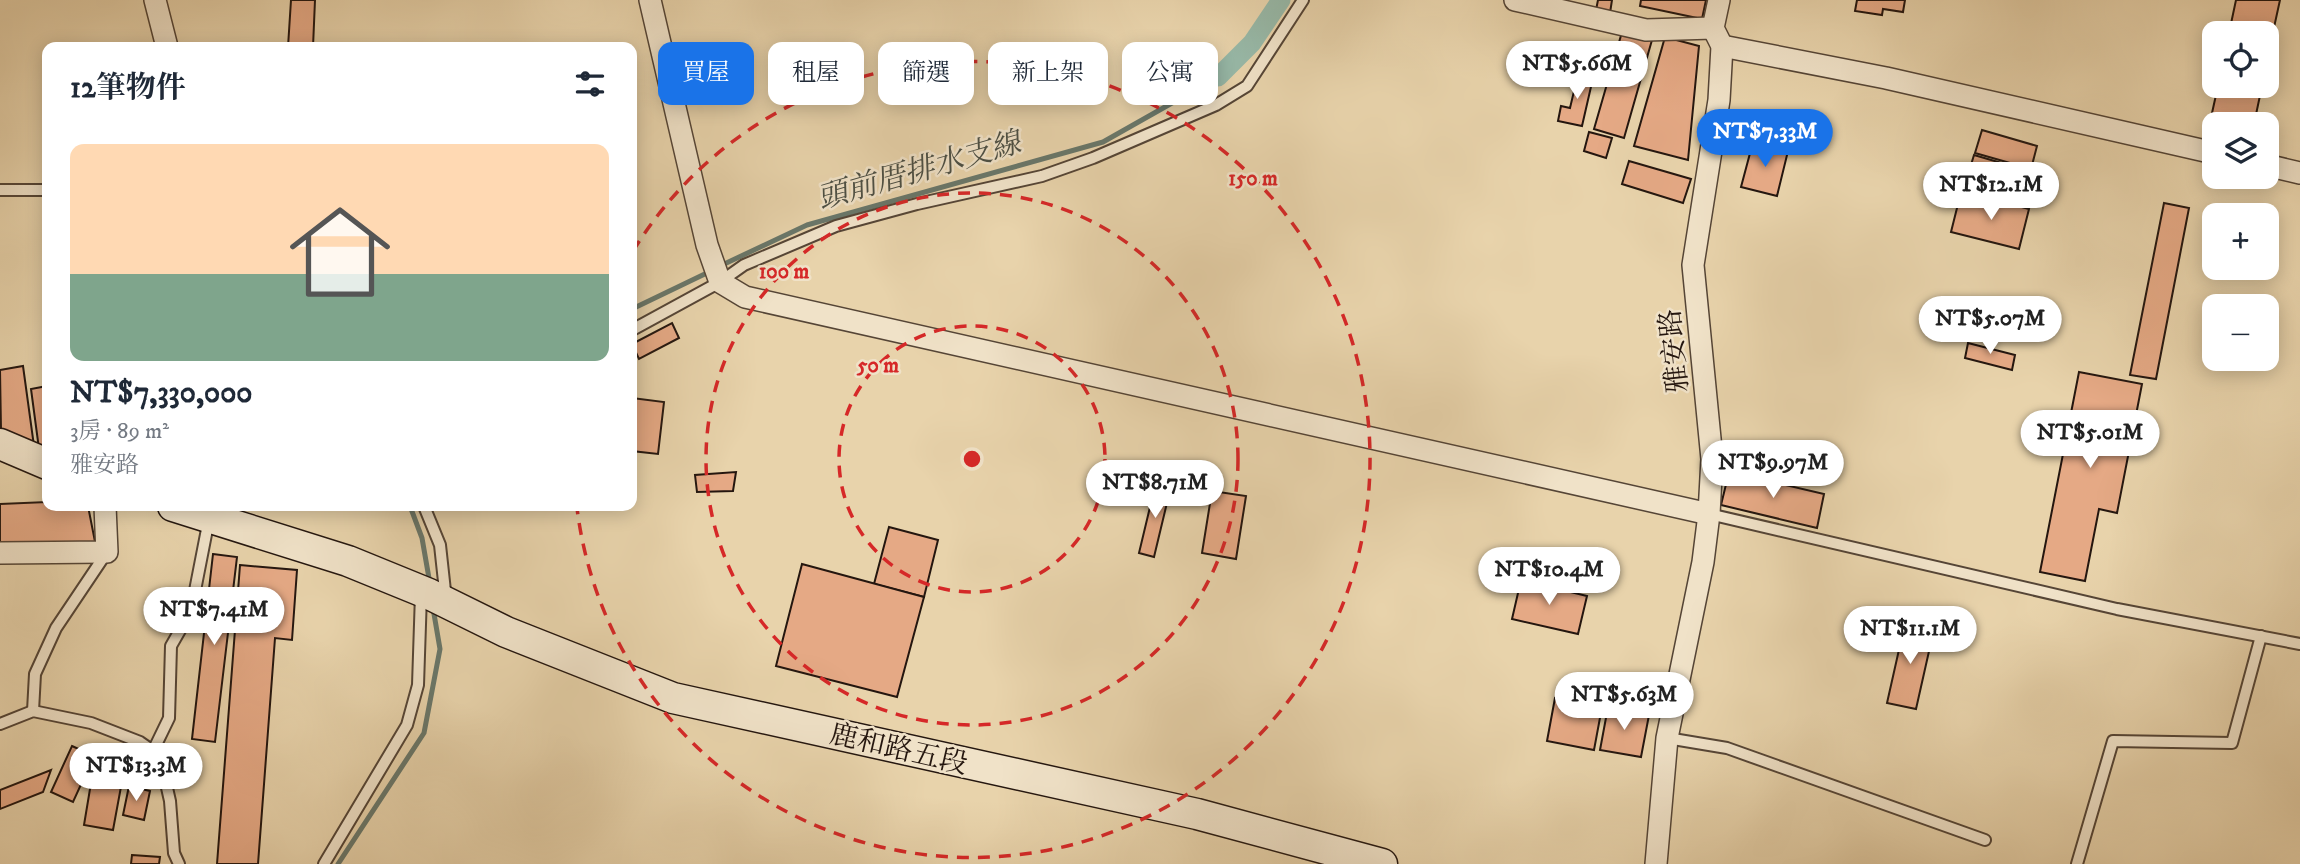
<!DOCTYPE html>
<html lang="zh-TW">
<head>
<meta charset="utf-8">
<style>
	:root { --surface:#fff; --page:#f2f2f3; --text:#1f2937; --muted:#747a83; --line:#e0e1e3; --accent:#1a73e8 }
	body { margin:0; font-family:"IM FELL DW Pica","Noto Serif TC",serif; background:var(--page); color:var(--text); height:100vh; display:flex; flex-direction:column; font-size:26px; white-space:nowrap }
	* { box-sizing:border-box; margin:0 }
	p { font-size:23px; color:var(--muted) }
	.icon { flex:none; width:38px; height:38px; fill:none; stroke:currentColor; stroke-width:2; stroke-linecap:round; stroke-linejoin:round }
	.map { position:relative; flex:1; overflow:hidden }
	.sheet { position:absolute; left:42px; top:42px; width:595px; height:469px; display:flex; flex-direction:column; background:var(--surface); border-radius:14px; box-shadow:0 4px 18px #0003 }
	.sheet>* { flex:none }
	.banner { position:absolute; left:658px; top:42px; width:665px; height:63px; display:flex; gap:14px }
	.controls { position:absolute; left:2202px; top:21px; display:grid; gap:14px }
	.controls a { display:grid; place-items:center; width:77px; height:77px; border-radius:14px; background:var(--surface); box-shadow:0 4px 18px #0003; font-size:35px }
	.price { position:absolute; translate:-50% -60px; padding:0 16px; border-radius:24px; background:#fff; color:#222; font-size:23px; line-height:46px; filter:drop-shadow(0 2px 4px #0008) }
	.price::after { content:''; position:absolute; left:50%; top:42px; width:21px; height:16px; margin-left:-10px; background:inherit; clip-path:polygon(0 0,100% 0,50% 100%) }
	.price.current { background:var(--accent); color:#fff }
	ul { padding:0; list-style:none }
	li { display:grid; align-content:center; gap:14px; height:371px; padding:0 28px }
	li+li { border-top:2px solid var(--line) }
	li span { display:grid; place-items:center; height:217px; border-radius:14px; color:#555 }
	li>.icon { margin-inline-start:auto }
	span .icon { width:126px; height:126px; fill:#fffc; stroke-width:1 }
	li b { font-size:30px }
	h2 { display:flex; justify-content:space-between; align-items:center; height:84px; padding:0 28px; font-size:30px }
	.pill { padding:0 24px; border-radius:14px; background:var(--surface); box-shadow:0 4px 18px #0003; font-size:24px; line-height:63px }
	.pill.current { background:var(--accent); color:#fff }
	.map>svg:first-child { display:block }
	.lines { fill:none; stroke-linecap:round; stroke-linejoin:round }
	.stream { stroke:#69776a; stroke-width:5 }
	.canal { stroke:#97b8a7; stroke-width:19 }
	.building { fill:#e5a985; stroke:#24160f; stroke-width:2 }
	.lane-casing { stroke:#554536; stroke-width:14 }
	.street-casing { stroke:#554536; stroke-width:24 }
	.secondary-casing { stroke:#24160f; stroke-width:33 }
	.lane { stroke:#f0e2c8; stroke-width:10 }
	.street { stroke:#f0e2c8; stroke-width:21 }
	.secondary { stroke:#f0e2c8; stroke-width:30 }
	.ring { fill:none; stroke:#d62828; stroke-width:3.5; stroke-dasharray:12 9 }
	.labels { text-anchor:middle; stroke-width:5; stroke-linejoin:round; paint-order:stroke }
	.street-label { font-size:28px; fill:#24160f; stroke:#f0e2c8 }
	.water-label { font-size:30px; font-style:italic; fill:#4c4f44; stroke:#f0e2c8 }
	.centre { fill:#d62828; stroke:#f0e2c8; stroke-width:3.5 }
	.ring-label { font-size:21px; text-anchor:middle; font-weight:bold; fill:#d62828; stroke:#f0e2c8; stroke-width:5; stroke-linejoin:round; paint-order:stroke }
</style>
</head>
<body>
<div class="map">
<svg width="2300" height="864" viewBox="0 0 2300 864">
	<rect width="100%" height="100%" fill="#e8d3ab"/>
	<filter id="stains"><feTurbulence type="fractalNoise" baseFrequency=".00286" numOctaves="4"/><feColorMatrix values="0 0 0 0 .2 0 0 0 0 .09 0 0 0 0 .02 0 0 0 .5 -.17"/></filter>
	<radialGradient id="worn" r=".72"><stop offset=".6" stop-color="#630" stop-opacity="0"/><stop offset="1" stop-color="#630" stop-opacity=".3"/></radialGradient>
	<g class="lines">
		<g class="stream">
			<polyline points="720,266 807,225 1103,142 1218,77"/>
			<polyline points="632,309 711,271"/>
			<polyline points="410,506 422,538 430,584"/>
			<polyline points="338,864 424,733 440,649 433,608"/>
		</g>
		<polyline class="canal" points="1218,77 1252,43 1281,0"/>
	</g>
	<g class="building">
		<polygon points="291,0 315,0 313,47 288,47"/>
		<polygon points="1598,0 1612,0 1610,13 1596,10"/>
		<polygon points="1641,0 1706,0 1702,19 1640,6"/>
		<polygon points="1857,0 1905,0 1903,12 1883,9 1882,15 1855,11"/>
		<polygon points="2236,0 2280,0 2266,64 2266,33 2229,33"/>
		<polygon points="1622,32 1652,40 1624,138 1594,129"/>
		<polygon points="1665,37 1699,46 1688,160 1634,146"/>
		<polygon points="1571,73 1593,78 1582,126 1558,121 1561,106 1570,108 1575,87 1569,85"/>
		<polygon points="2218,86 2262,86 2254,124 2221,124 2210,122"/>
		<polygon points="1982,130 2037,146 2031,169 1975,153"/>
		<polygon points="1589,132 1612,138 1606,158 1584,151"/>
		<polygon points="1753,142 1788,151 1777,196 1741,187"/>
		<polygon points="1974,155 2029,171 2023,194 1967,178"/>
		<polygon points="1629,161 1691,179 1683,203 1622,184"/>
		<polygon points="1960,196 1991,204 1992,199 2029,209 2019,249 1951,232"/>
		<polygon points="2164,203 2189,208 2156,379 2130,375"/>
		<polygon points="672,323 679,338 639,359 632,344"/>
		<polygon points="1968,343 2015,355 2012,370 1965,358"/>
		<polygon points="23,366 34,446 1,430 0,370"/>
		<polygon points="2079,372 2142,384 2117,513 2099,509 2085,581 2040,572"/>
		<polygon points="47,386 47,452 39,449 31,389"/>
		<polygon points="632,398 664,402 658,454 632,451"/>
		<polygon points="736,472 733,491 697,492 695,475"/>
		<polygon points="1729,472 1824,494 1817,528 1721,505"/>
		<polygon points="1156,482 1171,486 1154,557 1139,553"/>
		<polygon points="1212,491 1246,496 1236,559 1202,553"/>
		<polygon points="47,502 47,506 88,506 98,557 0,559 0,504"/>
		<polygon points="889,527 938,540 924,597 874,584"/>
		<polygon points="213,554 237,557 215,742 192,739"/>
		<polygon points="802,564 924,597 897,697 776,666"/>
		<polygon points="240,565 297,570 292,640 275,638 258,864 217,864"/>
		<polygon points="1521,580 1587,596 1578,634 1512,619"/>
		<polygon points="1905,623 1934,629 1916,709 1887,703"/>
		<polygon points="1555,698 1602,707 1594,750 1547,741"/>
		<polygon points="1608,707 1649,715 1641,757 1600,750"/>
		<polygon points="72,746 94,756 73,802 51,792"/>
		<polygon points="95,759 125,765 113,830 84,825"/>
		<polygon points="51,770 43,792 0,809 0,790"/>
		<polygon points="129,786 150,791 144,820 123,815"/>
		<polygon points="132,855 160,857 159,864 131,864"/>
	</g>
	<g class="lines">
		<g class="lane-casing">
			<g id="lane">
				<polyline points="0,190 47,190"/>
				<polyline points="632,330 720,282 744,265 836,226 917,204 1042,176 1093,158 1216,105 1247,86 1303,0"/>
				<polyline points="424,506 440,545 446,600"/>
				<polyline points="1709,514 2117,609 2300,644"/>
				<polyline points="33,711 35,674 56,628 107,552"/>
				<polyline points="0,724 33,711 91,723 140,742 153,751 165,779 170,801 174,853 179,864"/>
				<polyline points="1667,738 1727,748 1985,840"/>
				<polyline points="153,751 169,718 171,646 191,611 209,519"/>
				<polyline points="324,864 407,725 418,685 421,594"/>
				<polyline points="2077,864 2113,741 2232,743 2261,636"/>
			</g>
		</g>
		<g class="street-casing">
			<g id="street">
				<polyline points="155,0 167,47"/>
				<polyline points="650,0 707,245 720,282 745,297 1709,514"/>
				<polyline points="1515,0 1646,30 1713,28"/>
				<polyline points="1722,46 1886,78 2214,153"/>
				<polyline points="2266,165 2300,173"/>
				<polyline points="0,553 107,552 105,506"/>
				<polyline points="1656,864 1667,738 1703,562 1709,514 1712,459 1693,265 1719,100 1722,46 1713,28 1719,0"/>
			</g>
		</g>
		<g class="secondary-casing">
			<g id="secondary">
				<polyline points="0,444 47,464"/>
				<polyline points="173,506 348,561 429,594 506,632 673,698 1197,814 1382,864"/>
			</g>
		</g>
		<use href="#lane" class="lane"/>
		<use href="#street" class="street"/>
		<use href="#secondary" class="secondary"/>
	</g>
	<g class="ring">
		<circle cx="972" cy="459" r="133"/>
		<circle cx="972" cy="459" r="266"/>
		<path d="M633 251A398 398 0 1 1 577 508"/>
	</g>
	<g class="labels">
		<g class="street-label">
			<text transform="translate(1673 351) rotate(-96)" y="10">雅安路</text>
			<text transform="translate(899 748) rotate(13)" y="10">鹿和路五段</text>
		</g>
		<g class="water-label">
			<text transform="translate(919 170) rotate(-16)" y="10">頭前厝排水支線</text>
		</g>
	</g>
	<circle cx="972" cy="459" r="10" class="centre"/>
	<g class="ring-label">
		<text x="1253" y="185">150 m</text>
		<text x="784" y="278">100 m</text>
		<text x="878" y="372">50 m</text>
	</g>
	<rect width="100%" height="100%" filter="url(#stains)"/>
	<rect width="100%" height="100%" fill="url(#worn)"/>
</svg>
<div class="controls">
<a><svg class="icon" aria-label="locate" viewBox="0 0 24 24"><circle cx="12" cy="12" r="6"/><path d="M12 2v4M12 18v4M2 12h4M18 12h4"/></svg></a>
<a><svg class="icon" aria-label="layers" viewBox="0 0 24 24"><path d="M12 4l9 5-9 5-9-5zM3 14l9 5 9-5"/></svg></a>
<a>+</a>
<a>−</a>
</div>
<b class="price" style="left:1577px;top:101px">NT$5.66M</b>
<b class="price current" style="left:1765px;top:169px">NT$7.33M</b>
<b class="price" style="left:1991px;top:222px">NT$12.1M</b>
<b class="price" style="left:1990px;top:356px">NT$5.07M</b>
<b class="price" style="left:2090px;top:470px">NT$5.01M</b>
<b class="price" style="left:1773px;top:500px">NT$9.97M</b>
<b class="price" style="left:1155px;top:520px">NT$8.71M</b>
<b class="price" style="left:1549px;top:607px">NT$10.4M</b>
<b class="price" style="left:214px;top:647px">NT$7.41M</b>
<b class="price" style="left:1910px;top:666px">NT$11.1M</b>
<b class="price" style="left:1624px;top:732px">NT$5.63M</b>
<b class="price" style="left:136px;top:803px">NT$13.3M</b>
<div class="banner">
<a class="pill current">買屋</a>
<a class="pill">租屋</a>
<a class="pill">篩選</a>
<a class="pill">新上架</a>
<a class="pill">公寓</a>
</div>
<section class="sheet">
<h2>12筆物件<svg class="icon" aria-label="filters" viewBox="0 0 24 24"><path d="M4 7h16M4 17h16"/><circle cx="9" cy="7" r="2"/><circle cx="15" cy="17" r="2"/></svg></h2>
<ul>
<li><span style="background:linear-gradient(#ffd9b3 60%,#7fa58c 0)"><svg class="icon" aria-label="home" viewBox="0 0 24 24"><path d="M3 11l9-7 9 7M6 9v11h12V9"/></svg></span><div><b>NT$7,330,000</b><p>3房 · 89 m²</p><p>雅安路</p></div></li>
</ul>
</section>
</div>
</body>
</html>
